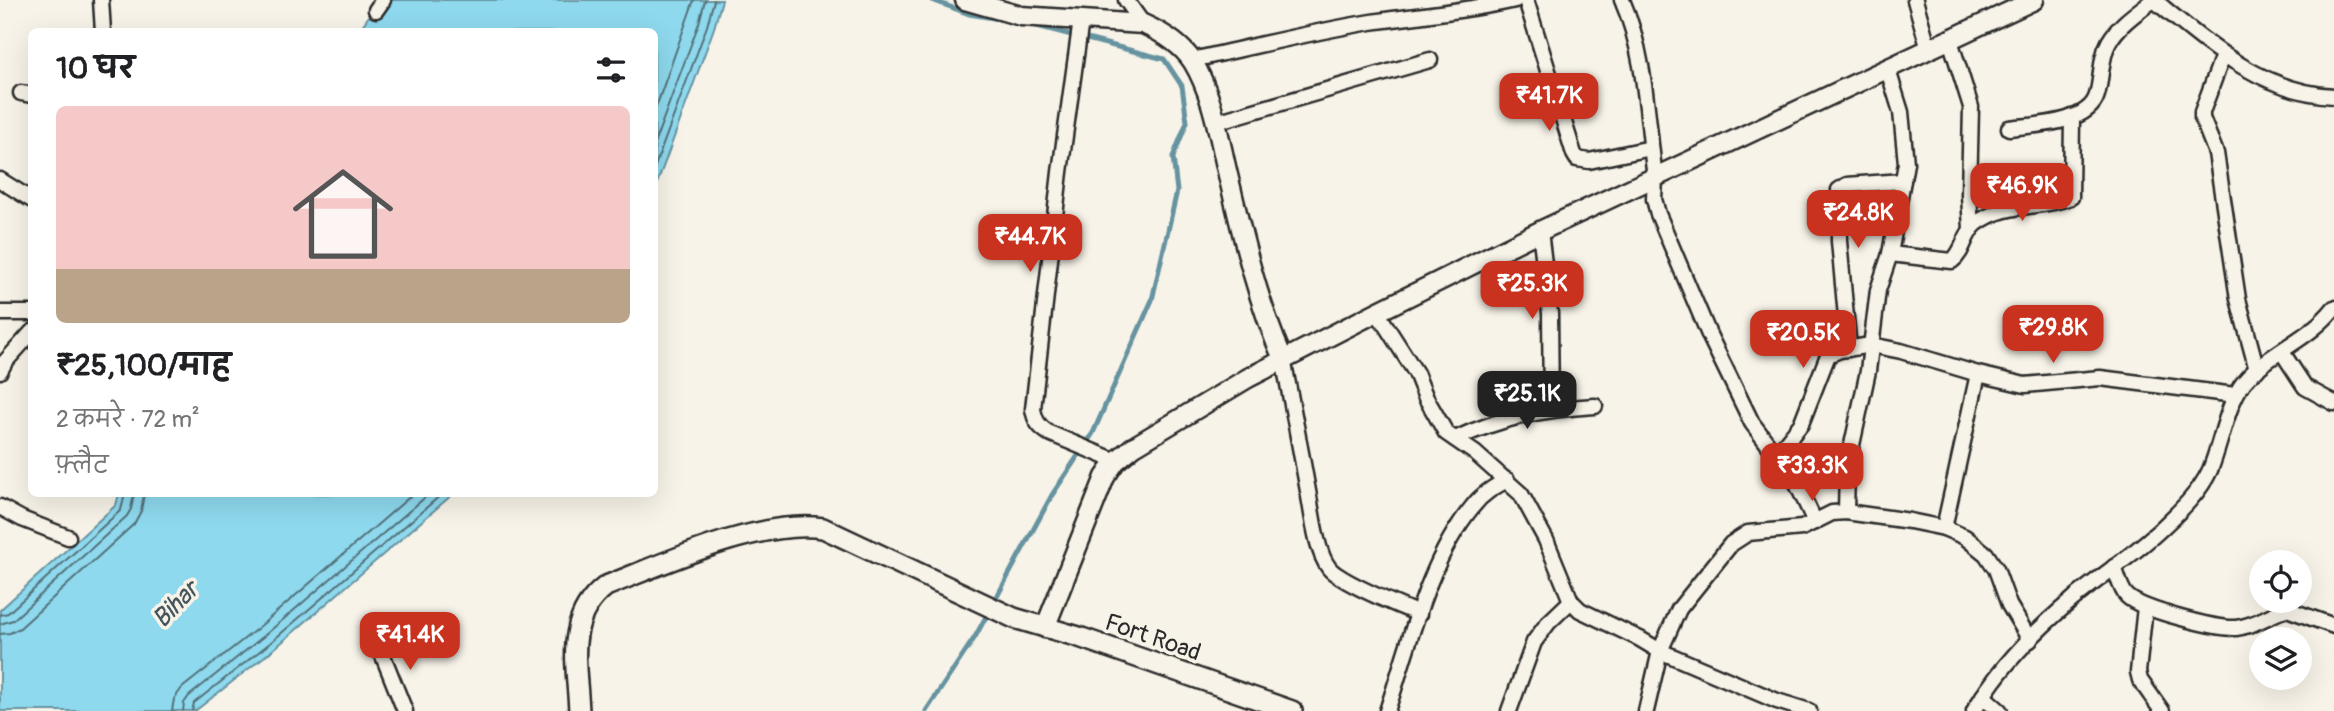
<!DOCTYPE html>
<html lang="hi">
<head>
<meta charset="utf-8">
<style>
	:root { --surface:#fff; --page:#f2f2f2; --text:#202124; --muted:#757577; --line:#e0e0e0; --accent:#c8321e }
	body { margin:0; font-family:Pangolin,"Playpen Sans Deva",sans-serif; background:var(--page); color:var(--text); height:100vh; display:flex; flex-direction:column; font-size:26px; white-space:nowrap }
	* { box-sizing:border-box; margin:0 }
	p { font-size:23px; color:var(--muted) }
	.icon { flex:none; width:38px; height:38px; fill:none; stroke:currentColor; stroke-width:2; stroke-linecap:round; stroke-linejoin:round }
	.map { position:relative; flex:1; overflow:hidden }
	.side { position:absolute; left:28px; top:28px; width:630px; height:469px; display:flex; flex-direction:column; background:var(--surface); border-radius:10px; box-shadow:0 7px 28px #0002 }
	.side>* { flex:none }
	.buttons { position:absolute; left:2249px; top:550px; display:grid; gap:14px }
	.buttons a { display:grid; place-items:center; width:63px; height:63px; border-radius:50%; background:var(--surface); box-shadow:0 7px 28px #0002; font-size:35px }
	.price { position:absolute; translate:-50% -60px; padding:0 16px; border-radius:14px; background:var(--accent); color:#fff; font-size:23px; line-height:46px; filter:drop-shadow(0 2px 4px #0008) }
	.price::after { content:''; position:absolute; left:50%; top:42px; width:21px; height:16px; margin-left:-10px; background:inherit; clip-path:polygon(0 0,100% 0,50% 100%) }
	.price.on { background:#222; color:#fff }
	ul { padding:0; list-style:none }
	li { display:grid; align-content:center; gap:14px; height:371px; padding:0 28px }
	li+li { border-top:2px solid var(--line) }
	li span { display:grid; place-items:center; height:217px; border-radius:10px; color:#555 }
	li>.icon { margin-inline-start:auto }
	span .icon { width:126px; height:126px; fill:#fffc; stroke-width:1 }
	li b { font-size:30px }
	h2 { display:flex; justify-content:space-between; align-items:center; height:84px; padding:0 28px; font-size:30px }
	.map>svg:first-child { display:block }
	.water { fill:#8ed9ee; stroke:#6693a0; stroke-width:2 }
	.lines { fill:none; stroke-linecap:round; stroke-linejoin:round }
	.shore { stroke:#537179; stroke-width:2 }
	.stream { stroke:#6693a0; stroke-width:5 }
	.minor-casing { stroke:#2b2b2b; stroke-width:19 }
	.tertiary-casing { stroke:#2b2b2b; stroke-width:23 }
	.secondary-casing { stroke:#2b2b2b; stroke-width:24 }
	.minor { stroke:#f7f3e8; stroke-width:14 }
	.tertiary { stroke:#f7f3e8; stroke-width:18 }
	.secondary { stroke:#f7f3e8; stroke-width:19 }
	.labels { text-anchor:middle; stroke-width:7; stroke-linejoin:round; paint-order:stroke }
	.street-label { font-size:24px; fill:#2b2b2b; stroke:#f7f3e8 }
	.water-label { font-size:26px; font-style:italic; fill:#44565c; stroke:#f7f3e8 }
</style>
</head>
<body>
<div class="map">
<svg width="2334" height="711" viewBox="0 0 2334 711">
	<rect width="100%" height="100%" fill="#f7f3e8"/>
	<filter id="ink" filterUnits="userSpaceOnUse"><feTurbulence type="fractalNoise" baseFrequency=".0143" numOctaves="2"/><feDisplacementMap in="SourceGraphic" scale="14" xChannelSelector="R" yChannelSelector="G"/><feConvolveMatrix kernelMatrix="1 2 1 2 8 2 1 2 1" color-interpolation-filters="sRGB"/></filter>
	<g filter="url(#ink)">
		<g class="water">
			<polygon points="380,0 722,0 714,28 655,189 654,32 358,32"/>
			<polygon points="119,494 453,494 274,649 195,711 0,711 0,610 116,505"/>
		</g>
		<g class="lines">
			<g class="shore">
				<polyline points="654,113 694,0"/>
				<polyline points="654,144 699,23 705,0"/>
				<polyline points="654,169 707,26 714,0"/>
				<polyline points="0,615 8,613 121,510 125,494"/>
				<polyline points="0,624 13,620 127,516 131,509 134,494"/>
				<polyline points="0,634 10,633 20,628 134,524 141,511 144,494"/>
				<polyline points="172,711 174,699 182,688 258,628 413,494"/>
				<polyline points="183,711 184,703 189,696 264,636 429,494"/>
				<polyline points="192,711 194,703 270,643 442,494"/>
			</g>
			<g class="stream">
				<polyline points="932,0 969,14 1006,20"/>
				<polyline points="926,711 975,637 1052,495 1093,433 1152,300 1177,191 1173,157 1187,122 1182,86 1164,59 1033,25"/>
			</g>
			<g class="minor-casing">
				<g id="minor">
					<polyline points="101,0 103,32"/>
					<polyline points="1126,0 1143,24"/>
					<polyline points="1526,0 1574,154 1577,159 1589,161 1651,148"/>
					<path d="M1622 0C1646 55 1647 119 1655 178L1654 199 1658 214 1710 337 1752 423 1795 480 1815 522"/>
					<polyline points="1915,0 1929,50"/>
					<path d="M2154 0C2208 44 2261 92 2334 96"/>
					<polyline points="376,10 383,0"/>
					<path d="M1081 20 1060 172 1033 409C1035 421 1039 427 1049 433L1116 461"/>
					<polyline points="1950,40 1971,107 1969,195 1971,229"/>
					<polyline points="2223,55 2202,112 2202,118 2216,153 2238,299 2257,370"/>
					<path d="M1192 60C1252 47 1311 32 1371 22 1419 15 1468 11 1515 0"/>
					<polyline points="21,93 32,95"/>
					<polyline points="1216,122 1430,60"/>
					<path d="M2009 128C2033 125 2089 124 2097 95 2102 78 2100 58 2109 42 2119 24 2138 12 2153 0"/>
					<polyline points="0,180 32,200"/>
					<polyline points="1540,231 1550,313 1551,409"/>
					<path d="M1890 254 1952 261C1964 252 1964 234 1976 224 2006 201 2039 210 2071 197L2072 117"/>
					<polyline points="1377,312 1416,373 1426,398 1446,433 1475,453 1521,494 1546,540 1571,601 1580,610 1640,639 1660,651 1777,701 1809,711"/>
					<polyline points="0,313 32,313"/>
					<polyline points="1849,349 1839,241 1839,190 1847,185 1903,181"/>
					<polyline points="2282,352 2305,387 2334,403"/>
					<path d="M1283 359C1292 403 1300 447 1308 491 1312 511 1316 552 1329 568 1340 582 1400 606 1419 614"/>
					<polyline points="0,371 5,362 32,332"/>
					<path d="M1455 439C1503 417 1543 409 1595 406"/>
					<polyline points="1776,455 1801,424 1828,355 1840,350 1871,345 1901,351 1978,374 2025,385 2100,378 2235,395"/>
					<polyline points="0,507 22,519 68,537"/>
					<polyline points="1846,512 1847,468 1868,371 1878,290 1890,254 1906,163 1901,112 1888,70"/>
					<polyline points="1944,528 1978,374"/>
					<path d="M2114 567C2118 576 2120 589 2127 596 2141 610 2217 629 2236 628 2255 626 2270 614 2287 609L2334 626"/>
					<polyline points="2145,607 2138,672 2140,680 2162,711"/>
					<polyline points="379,646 405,711"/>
					<polyline points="1983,696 2000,711"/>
					<path d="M1387 711C1409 645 1428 560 1473 506 1482 494 1494 487 1507 480"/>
					<polyline points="1509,711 1534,642 1548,623 1571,601"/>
					<polyline points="1646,711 1660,651 1679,609 1731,544 1748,533 1802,528 1832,513 1846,512 1910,521 1944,528 1965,537 1986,554 1996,569 2009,605 2030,640"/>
					<path d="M1974 711C1998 669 2035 631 2072 600 2102 575 2135 554 2163 527 2180 511 2200 492 2210 470 2221 444 2227 403 2244 382 2269 352 2309 340 2334 308"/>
				</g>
			</g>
			<g class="tertiary-casing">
				<g id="tertiary">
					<path d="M965 0 1021 16 1143 24C1161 32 1182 45 1193 62 1213 95 1219 138 1228 175 1243 238 1257 300 1283 359"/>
					<polyline points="1045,628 1105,477 1116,461 1133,447 1248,378 1377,312 1540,231 2034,0"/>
				</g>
			</g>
			<g class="secondary-casing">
				<path id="secondary" d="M579 711C577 664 564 618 606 586 665 563 760 519 823 528L1014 618 1079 637 1292 711"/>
			</g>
			<use href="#minor" class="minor"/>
			<use href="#tertiary" class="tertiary"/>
			<use href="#secondary" class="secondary"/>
		</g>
	</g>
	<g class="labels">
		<g class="street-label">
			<text transform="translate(1153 637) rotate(19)" y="8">Fort Road</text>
		</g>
		<g class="water-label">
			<text transform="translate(175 604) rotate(-46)" y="9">Bihar</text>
		</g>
	</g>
</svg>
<div class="buttons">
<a><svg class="icon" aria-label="locate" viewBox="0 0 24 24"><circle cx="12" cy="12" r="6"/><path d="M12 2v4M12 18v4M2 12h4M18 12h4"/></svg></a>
<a><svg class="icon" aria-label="layers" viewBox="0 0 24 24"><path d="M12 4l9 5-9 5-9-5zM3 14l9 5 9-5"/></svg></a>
</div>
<b class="price" style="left:1549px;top:133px">₹41.7K</b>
<b class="price" style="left:2022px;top:223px">₹46.9K</b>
<b class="price" style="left:1858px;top:250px">₹24.8K</b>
<b class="price" style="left:1030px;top:274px">₹44.7K</b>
<b class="price" style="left:1532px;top:321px">₹25.3K</b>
<b class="price" style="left:2053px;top:365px">₹29.8K</b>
<b class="price" style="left:1803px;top:370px">₹20.5K</b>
<b class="price on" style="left:1527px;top:431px">₹25.1K</b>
<b class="price" style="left:1812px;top:503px">₹33.3K</b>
<b class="price" style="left:410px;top:672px">₹41.4K</b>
<section class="side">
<h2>10 घर<svg class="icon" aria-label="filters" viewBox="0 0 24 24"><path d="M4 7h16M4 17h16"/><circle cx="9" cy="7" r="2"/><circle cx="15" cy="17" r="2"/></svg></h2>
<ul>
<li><span style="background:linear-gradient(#f6c9c9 75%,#b9a48a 0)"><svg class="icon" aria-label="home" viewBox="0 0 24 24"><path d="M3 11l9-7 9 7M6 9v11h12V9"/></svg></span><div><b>₹25,100/माह</b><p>2 कमरे · 72 m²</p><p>फ़्लैट</p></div></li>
</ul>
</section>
</div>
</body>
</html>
